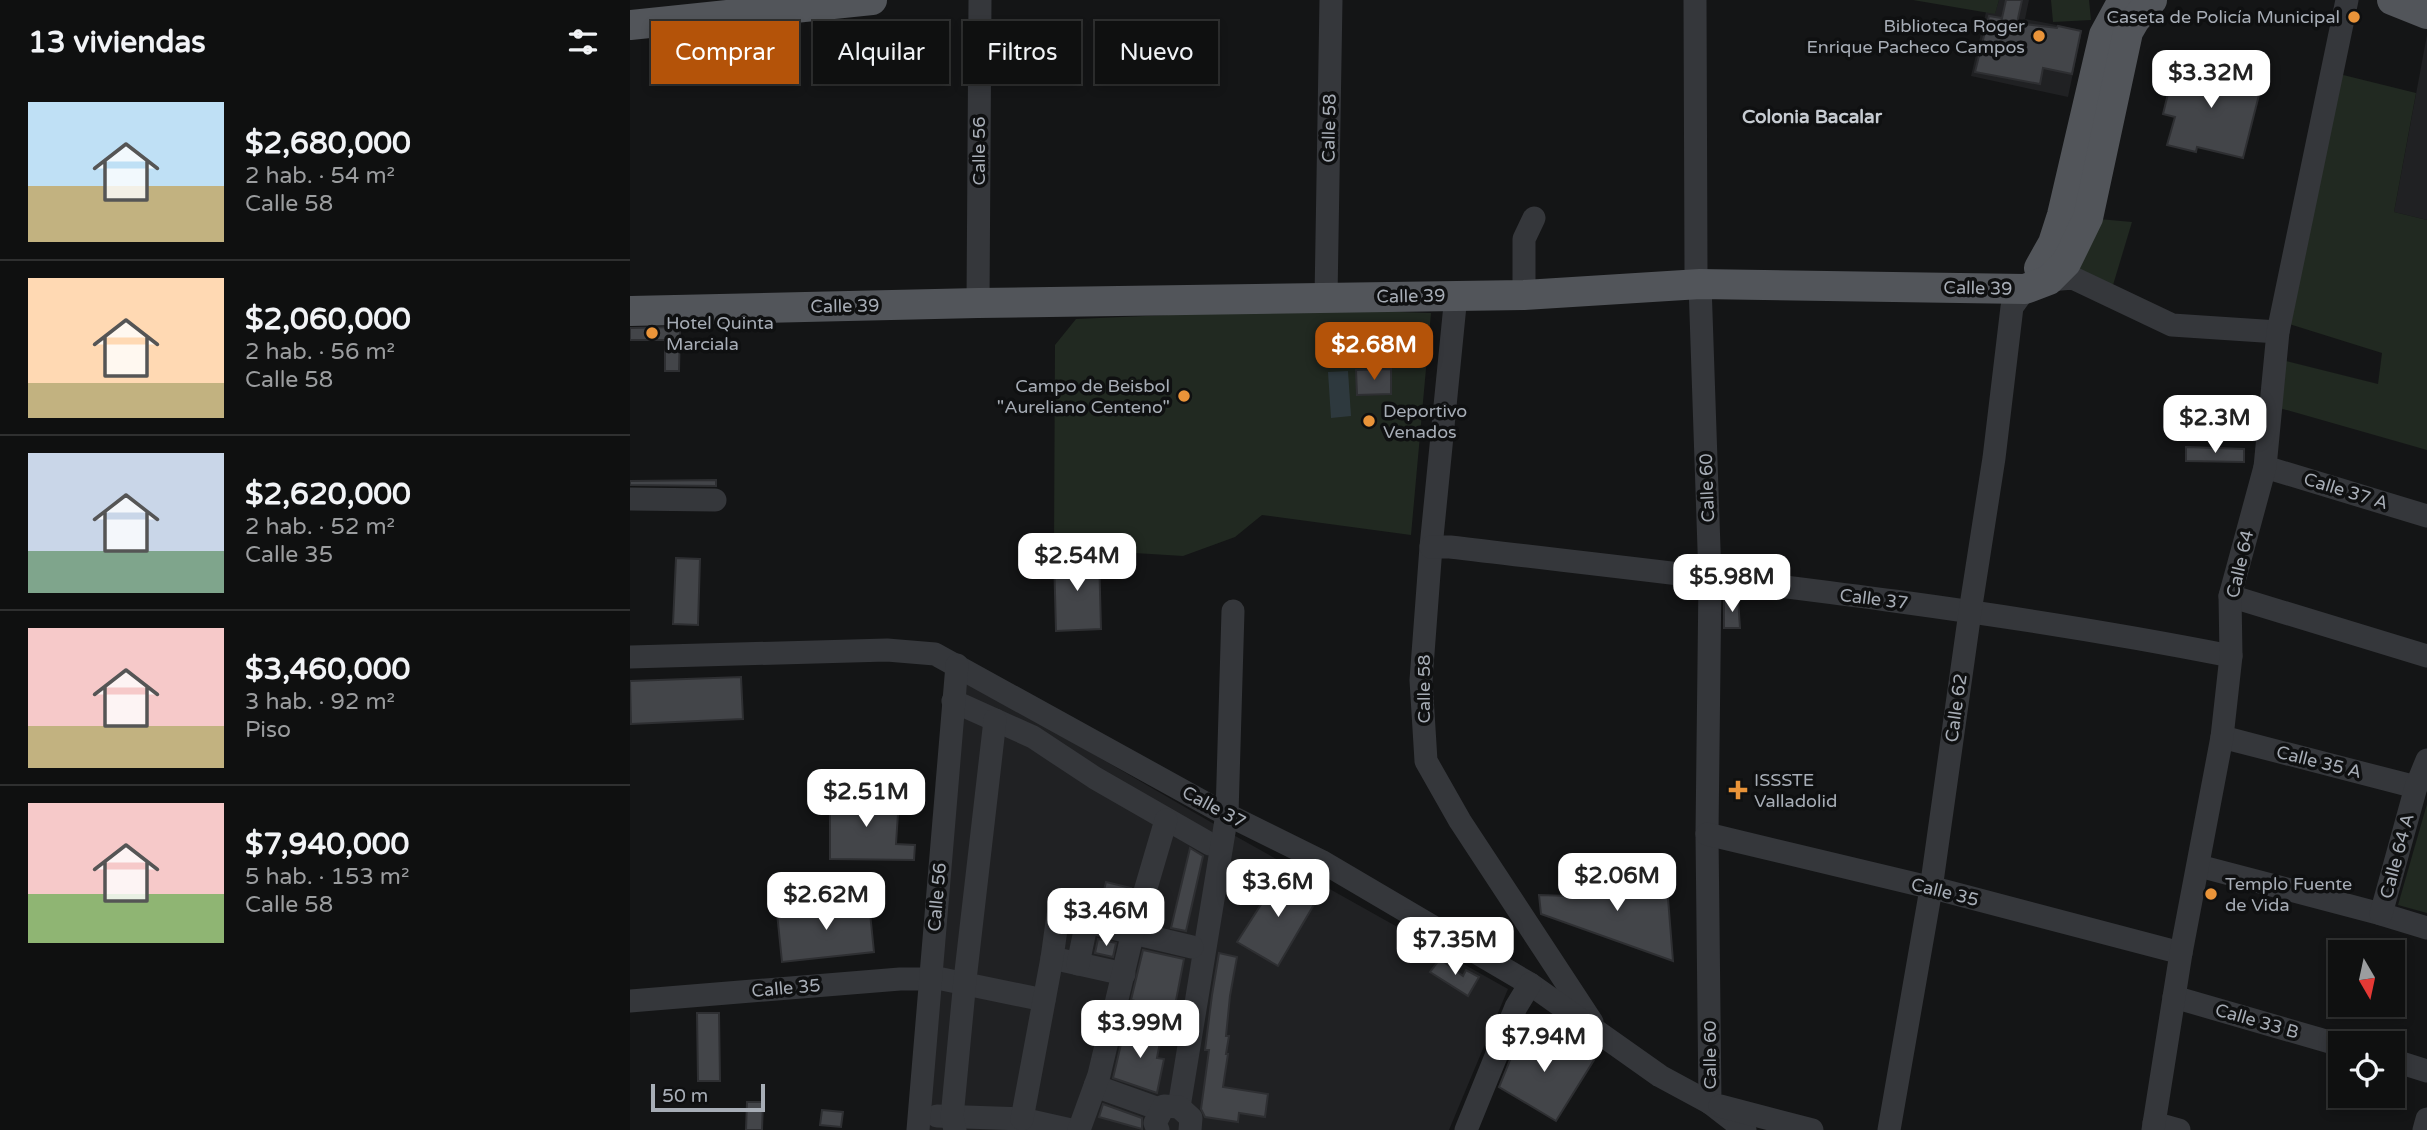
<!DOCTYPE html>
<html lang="es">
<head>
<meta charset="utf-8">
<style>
	:root { --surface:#0f1010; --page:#1d1e1e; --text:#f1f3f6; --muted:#9b9d9f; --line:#2f3030; --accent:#b45309 }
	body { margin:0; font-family:"Varela Round",sans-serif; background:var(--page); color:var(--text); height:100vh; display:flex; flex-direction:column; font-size:26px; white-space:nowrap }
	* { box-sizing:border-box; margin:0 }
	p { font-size:23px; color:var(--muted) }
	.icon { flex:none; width:38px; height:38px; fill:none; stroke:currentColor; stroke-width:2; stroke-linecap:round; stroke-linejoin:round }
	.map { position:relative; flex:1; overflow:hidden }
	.sheet { display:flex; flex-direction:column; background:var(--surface); width:630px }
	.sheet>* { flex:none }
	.top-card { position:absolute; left:21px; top:21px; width:665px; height:63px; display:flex; gap:14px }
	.needle { width:46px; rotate:171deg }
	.tools { position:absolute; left:1698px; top:940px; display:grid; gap:14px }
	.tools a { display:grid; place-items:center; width:77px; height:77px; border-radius:0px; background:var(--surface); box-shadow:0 4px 10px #0003,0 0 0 2px var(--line); font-size:35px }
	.scale { position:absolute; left:21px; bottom:18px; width:114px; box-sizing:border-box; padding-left:7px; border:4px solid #a7adb6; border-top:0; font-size:19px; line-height:24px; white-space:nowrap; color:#a7adb6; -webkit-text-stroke:5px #0f1011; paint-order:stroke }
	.price { position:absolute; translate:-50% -60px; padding:0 16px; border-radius:14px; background:#fff; color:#222; font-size:23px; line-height:46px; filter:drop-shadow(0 2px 4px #0008) }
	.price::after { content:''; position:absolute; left:50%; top:42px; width:21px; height:16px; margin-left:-10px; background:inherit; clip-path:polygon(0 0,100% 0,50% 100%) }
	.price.active { background:var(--accent); color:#fff }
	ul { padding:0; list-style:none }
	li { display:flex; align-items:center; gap:21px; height:175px; padding:0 28px }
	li+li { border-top:2px solid var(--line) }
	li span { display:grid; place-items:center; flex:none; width:196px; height:140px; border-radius:0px; color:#555 }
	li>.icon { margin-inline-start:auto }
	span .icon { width:84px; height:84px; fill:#fffc; stroke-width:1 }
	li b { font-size:30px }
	h2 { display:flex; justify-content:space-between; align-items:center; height:84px; padding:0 28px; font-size:30px }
	.chip { padding:0 24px; border-radius:0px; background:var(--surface); box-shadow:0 4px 10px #0003,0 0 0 2px var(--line); font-size:24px; line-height:63px }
	.chip.active { background:var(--accent); color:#fff }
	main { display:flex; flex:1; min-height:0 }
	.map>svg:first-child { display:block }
	.built { fill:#202123 }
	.green { fill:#212921 }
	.water { fill:#2e393e }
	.building { fill:#434549; stroke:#2e2f32; stroke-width:2 }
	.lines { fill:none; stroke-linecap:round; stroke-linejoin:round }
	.minor { stroke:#35373b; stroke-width:23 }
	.major { stroke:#52555a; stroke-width:30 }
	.poi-dot { fill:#ea9439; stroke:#0f1011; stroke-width:2.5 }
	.labels { text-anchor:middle; stroke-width:7; stroke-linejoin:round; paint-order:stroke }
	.poi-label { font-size:18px; fill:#a7adb6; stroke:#0f1011; text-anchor:start }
	.street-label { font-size:18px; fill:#a7adb6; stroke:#0f1011 }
	.neighbourhood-label { font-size:19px; font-weight:bold; fill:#c7ccd2; stroke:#0f1011 }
</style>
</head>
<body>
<main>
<section class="sheet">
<h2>13 viviendas<svg class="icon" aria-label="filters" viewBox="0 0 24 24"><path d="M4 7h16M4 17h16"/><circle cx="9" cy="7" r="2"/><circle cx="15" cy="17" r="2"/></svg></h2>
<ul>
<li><span style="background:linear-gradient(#bfe0f5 60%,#c2b280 0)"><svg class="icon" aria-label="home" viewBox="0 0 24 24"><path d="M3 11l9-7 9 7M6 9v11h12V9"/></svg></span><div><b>$2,680,000</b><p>2 hab. · 54 m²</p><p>Calle 58</p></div></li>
<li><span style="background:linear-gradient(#ffd9b3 75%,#c2b280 0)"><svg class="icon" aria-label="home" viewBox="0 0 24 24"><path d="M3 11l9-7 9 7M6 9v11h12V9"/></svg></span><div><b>$2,060,000</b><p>2 hab. · 56 m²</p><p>Calle 58</p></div></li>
<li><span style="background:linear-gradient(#c9d6e8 70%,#7fa58c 0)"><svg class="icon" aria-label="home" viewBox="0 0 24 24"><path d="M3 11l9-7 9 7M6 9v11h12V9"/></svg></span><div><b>$2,620,000</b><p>2 hab. · 52 m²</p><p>Calle 35</p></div></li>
<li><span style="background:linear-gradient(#f6c9c9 70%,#c2b280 0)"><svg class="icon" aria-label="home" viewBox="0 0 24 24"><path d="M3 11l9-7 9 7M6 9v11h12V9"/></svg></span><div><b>$3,460,000</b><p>3 hab. · 92 m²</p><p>Piso</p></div></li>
<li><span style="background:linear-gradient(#f6c9c9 65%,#8fb573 0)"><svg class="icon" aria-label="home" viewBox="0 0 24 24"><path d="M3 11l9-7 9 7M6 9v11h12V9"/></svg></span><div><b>$7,940,000</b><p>5 hab. · 153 m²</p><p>Calle 58</p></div></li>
</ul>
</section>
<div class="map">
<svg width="1797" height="1130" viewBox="0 0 1797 1130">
	<rect width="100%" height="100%" fill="#141516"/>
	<g class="built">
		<polygon points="1369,0 1399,0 1395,19 1452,30 1438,97 1341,76 1356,12 1365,13"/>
		<polygon points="1797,35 1797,220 1764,212"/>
		<polygon points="337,681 591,828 878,989 819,1130 292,1130"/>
	</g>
	<g class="green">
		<polygon points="1283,0 1369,0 1365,14"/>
		<polygon points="1421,0 1459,0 1461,20 1423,22"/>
		<polygon points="1697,71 1786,93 1764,212 1797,220 1797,450 1646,407 1656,361 1748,384 1752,353 1650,321"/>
		<polygon points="1458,218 1502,222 1480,295 1443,278"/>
		<polygon points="679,309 801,313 781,535 632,515 605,537 553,556 424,548 425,345 446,319"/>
		<polygon points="1797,804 1797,913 1768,905"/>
	</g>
	<polygon class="water" points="718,371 721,416 701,418 698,372"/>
	<g class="building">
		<polygon points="1376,0 1392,0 1387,23 1427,28 1428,26 1451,31 1442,74 1413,68 1410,84 1345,72 1359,16 1372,18"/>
		<polygon points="1546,61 1632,83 1613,158 1567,147 1566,152 1537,145 1545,117 1533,114"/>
		<polygon points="50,327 49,371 35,371 35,340 0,340 0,328"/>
		<polygon points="761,369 761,394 727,395 726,370"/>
		<polygon points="1556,447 1614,449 1614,462 1556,461"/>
		<polygon points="86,480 86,486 0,485 0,481"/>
		<polygon points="469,555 471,629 426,631 424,556"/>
		<polygon points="46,558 70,559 68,625 43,624"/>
		<polygon points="1108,598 1110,628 1094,628 1094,599"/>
		<polygon points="111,677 113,719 1,724 0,681"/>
		<polygon points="200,793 269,798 266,844 285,845 284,860 200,859"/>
		<polygon points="560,848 573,856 556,931 541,928"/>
		<polygon points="649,872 689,896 648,966 607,942 641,889 640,888"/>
		<polygon points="941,877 1037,886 1043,961 911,914 909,895 940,896"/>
		<polygon points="476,882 501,888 493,916 469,910"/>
		<polygon points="239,903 244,952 152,962 147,913"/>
		<polygon points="468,939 486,943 483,957 465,953"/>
		<polygon points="513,950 554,959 544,1011 501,1000"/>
		<polygon points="589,953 607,957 600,996 596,1036 599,1036 596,1054 598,1054 593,1087 638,1094 635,1117 609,1113 608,1122 575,1117 571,1109 579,1050 575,1050 582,995"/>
		<polygon points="810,959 833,976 836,970 849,977 838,996 800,972"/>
		<polygon points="67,1013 89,1013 90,1081 68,1081"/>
		<polygon points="495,1027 531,1037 527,1058 534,1059 527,1093 483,1078"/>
		<polygon points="893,1028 929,1049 934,1042 964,1060 926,1121 869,1087"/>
		<polygon points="117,1102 133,1102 132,1130 116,1130"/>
		<polygon points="473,1104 512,1118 512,1129 469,1117"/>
		<polygon points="192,1110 213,1112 211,1127 190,1125"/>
	</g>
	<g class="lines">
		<g class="minor">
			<polyline points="1065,0 1066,271 1070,284 1080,578 1077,834 1080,1103"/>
			<polyline points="1411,276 1419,280 1443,278 1542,325 1648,332"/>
			<polyline points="826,295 801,547 791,680 796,761 830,821 962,1022"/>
			<polyline points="894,295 894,239 904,218"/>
			<polyline points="696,298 701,0"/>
			<polyline points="348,303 350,0"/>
			<polyline points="1635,467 1797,516"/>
			<polyline points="0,499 85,500"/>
			<path d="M801 547H820C1081 578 1343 605 1601 656"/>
			<polyline points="1600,596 1797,656"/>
			<polyline points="0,657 257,650 305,654 586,809 691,861 900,984 1030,1076 1080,1103 1115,1130"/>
			<polyline points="323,701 403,737 465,778 580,844"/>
			<polyline points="1592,737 1786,787"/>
			<polyline points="1077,834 1315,891 1551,953"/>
			<polyline points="1569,866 1751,914 1797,928"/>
			<polyline points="1751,914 1786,787 1797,760"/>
			<polyline points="422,958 494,974"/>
			<polyline points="448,964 457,921"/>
			<polyline points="1544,997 1710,1045"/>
			<polyline points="0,1001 270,979 312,979 414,1000"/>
			<polyline points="486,1010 548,1027"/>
			<polyline points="1762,1060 1797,1071"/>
			<polyline points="465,1086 532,1110"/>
			<polyline points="1090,1106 1182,1130"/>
			<polyline points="549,1107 597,814 603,611"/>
			<polyline points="307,1116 392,1119 441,1130"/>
			<polyline points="392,1119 422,958 428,915 562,947"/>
			<polyline points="1524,1123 1549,1130"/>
			<polyline points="288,1130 327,665"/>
			<polyline points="325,1130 322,1117 335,980 365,720"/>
			<polyline points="449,1130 469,1075 503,932 536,820"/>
			<polyline points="528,1130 525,1123 534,1106 549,1107 561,1118 560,1130"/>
			<polyline points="836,1130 886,1007 900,984"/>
			<polyline points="1259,1130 1301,889 1340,612 1364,458 1382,307 1395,289"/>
			<polyline points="1523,1130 1551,953 1592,737 1601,656 1600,596 1635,467 1648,332 1717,0"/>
			<polyline points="1794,1130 1797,1119"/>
		</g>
		<g class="major">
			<polyline points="1762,0 1797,14"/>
			<polyline points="0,25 242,0"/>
			<polyline points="1409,268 1423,243 1432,215 1474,35 1493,0"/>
			<polyline points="0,311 348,303 894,295 1070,284 1395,289 1419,280 1436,263 1458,218 1498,32 1505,20 1522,0"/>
		</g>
	</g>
	<g class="poi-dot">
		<circle cx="1724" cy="17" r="7"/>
		<circle cx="1409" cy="36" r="7"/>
		<circle cx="22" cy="333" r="7"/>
		<circle cx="554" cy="396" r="7"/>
		<circle cx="739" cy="421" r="7"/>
		<path d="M1104.5 779.5h7v7h7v7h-7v7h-7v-7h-7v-7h7z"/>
		<circle cx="1581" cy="894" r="7"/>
	</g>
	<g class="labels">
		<g class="poi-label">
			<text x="1710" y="23" text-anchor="end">Caseta de Policía Municipal</text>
			<text x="1395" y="32" text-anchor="end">Biblioteca Roger<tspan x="1395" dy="21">Enrique Pacheco Campos</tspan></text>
			<text x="36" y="329">Hotel Quinta<tspan x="36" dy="21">Marciala</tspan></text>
			<text x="540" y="392" text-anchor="end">Campo de Beisbol<tspan x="540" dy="21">"Aureliano Centeno"</tspan></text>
			<text x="753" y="417">Deportivo<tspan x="753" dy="21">Venados</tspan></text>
			<text x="1124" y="786">ISSSTE<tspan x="1124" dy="21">Valladolid</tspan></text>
			<text x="1595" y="890">Templo Fuente<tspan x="1595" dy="21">de Vida</tspan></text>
		</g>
		<g class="street-label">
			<text transform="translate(699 128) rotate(-89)" y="6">Calle 58</text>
			<text transform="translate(349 151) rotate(-90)" y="6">Calle 56</text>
			<text transform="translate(1348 288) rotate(1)" y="6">Calle 39</text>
			<text transform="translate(781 296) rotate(-1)" y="6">Calle 39</text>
			<text transform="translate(215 306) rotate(-1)" y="6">Calle 39</text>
			<text transform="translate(1077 488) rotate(-92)" y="6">Calle 60</text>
			<text transform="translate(1716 491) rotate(17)" y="6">Calle 37 A</text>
			<text transform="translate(1610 564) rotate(-77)" y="6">Calle 64</text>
			<text transform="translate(1244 599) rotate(7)" y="6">Calle 37</text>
			<text transform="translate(794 689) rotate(-90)" y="6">Calle 58</text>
			<text transform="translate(1326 708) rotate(-82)" y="6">Calle 62</text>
			<text transform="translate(1689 762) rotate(14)" y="6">Calle 35 A</text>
			<text transform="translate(584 807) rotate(28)" y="6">Calle 37</text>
			<text transform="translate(1767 856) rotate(-75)" y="6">Calle 64 A</text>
			<text transform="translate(1315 892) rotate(14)" y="6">Calle 35</text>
			<text transform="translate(307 897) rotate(-85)" y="6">Calle 56</text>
			<text transform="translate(156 988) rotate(-5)" y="6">Calle 35</text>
			<text transform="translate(1627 1021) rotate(16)" y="6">Calle 33 B</text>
			<text transform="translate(1080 1055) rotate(-90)" y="6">Calle 60</text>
		</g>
		<g class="neighbourhood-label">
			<text x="1182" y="123">Colonia Bacalar</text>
		</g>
	</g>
</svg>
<div class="tools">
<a><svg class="needle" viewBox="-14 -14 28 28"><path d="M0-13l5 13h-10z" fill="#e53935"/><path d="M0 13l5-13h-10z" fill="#9b9d9f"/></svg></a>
<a><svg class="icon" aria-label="locate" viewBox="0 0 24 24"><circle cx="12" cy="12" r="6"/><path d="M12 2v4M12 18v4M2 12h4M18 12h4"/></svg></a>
</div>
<div class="scale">50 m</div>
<b class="price" style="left:1581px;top:110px">$3.32M</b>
<b class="price active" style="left:744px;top:382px">$2.68M</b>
<b class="price" style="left:1585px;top:455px">$2.3M</b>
<b class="price" style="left:447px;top:593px">$2.54M</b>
<b class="price" style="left:1102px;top:614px">$5.98M</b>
<b class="price" style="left:236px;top:829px">$2.51M</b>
<b class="price" style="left:987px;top:913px">$2.06M</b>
<b class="price" style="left:648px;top:919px">$3.6M</b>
<b class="price" style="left:196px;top:932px">$2.62M</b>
<b class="price" style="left:476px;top:948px">$3.46M</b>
<b class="price" style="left:825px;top:977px">$7.35M</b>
<b class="price" style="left:510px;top:1060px">$3.99M</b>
<b class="price" style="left:914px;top:1074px">$7.94M</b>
<div class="top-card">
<a class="chip active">Comprar</a>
<a class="chip">Alquilar</a>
<a class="chip">Filtros</a>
<a class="chip">Nuevo</a>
</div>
</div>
</main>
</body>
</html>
